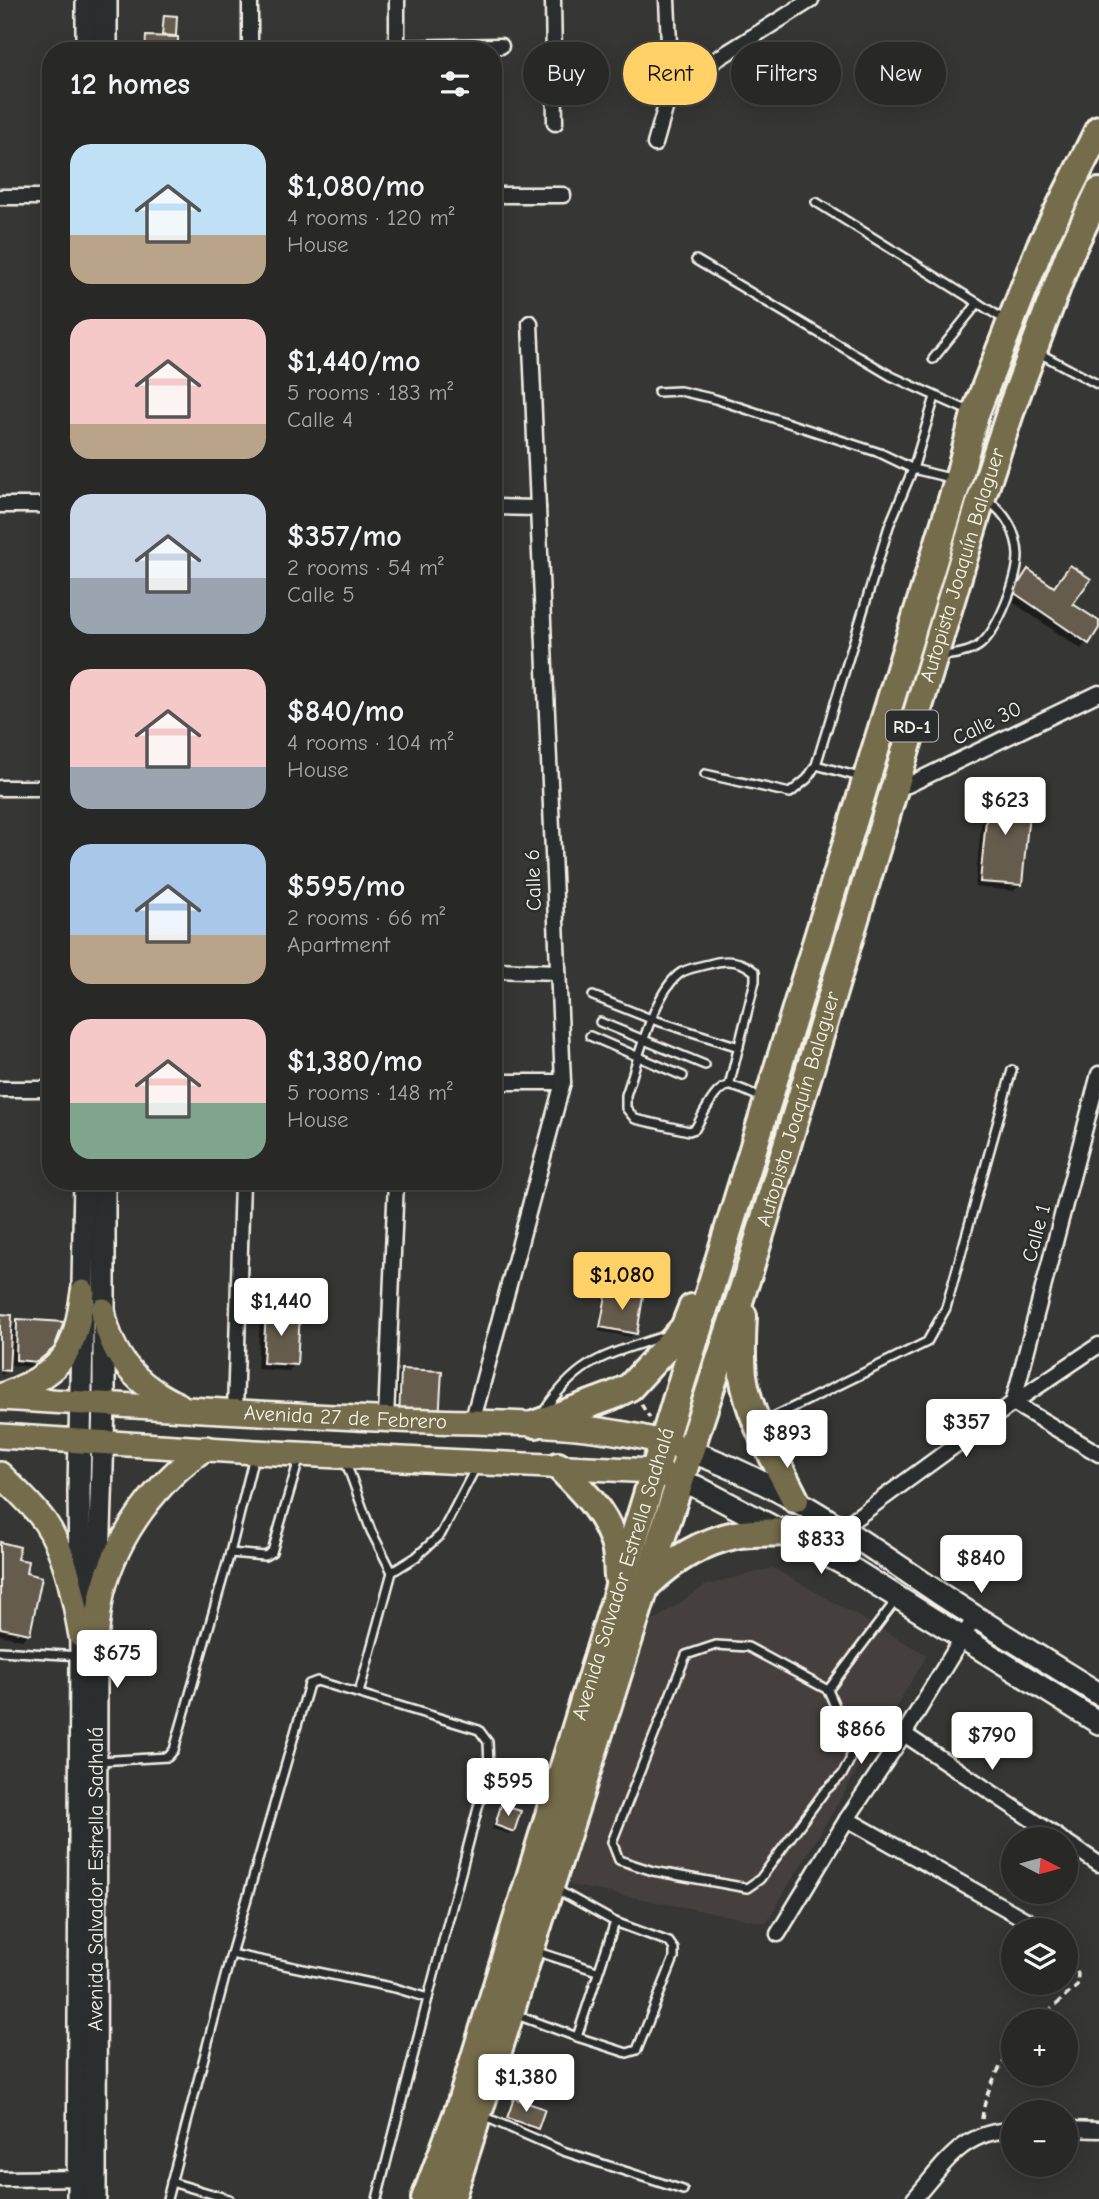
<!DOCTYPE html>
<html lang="en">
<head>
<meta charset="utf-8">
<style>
	:root { --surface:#282827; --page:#343433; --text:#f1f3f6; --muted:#a5a6a7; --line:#444; --accent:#ffd166 }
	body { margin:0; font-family:"Comic Neue",sans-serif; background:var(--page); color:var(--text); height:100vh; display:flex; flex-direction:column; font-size:26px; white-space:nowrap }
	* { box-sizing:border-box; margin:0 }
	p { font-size:23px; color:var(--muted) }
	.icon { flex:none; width:38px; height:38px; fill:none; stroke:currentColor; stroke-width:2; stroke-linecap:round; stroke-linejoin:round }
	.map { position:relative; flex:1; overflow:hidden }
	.side { position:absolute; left:42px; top:42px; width:460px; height:1148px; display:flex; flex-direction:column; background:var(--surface); border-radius:28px; box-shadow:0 4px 18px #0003,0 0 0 2px var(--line) }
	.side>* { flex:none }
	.top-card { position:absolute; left:523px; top:42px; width:471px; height:63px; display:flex; gap:14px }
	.needle { width:46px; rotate:96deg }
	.buttons { position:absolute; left:1001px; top:1827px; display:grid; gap:14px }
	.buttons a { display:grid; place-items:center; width:77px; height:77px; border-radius:50%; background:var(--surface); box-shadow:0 4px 18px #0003,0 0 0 2px var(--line); font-size:35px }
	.price { position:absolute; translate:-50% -60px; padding:0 16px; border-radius:7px; background:#fff; color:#222; font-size:23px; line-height:46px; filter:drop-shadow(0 2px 4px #0008) }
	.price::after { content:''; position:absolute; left:50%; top:42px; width:21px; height:16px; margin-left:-10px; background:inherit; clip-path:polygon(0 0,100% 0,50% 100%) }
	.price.on { background:var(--accent); color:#111 }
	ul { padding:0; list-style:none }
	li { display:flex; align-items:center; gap:21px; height:175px; padding:0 28px }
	li span { display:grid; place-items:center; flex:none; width:196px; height:140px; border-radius:21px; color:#555 }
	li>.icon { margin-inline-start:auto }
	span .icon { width:84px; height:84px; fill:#fffc; stroke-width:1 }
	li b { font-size:30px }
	h2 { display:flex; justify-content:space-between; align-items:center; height:84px; padding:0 28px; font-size:30px }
	.pill { padding:0 24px; border-radius:32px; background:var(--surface); box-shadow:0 4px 18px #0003,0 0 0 2px var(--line); font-size:24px; line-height:63px }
	.pill.on { background:var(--accent); color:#111 }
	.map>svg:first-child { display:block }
	.built { fill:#44413c }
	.shadow { fill:#0007 }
	.building { fill:#665c4e; stroke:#f4f1e8; stroke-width:2 }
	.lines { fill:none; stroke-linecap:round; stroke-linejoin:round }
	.lane-casing { stroke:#f4f1e8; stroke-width:12 }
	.street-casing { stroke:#f4f1e8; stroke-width:19 }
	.secondary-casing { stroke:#f4f1e8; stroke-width:26 }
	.primary-casing { stroke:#f4f1e8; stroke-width:28 }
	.highway-casing { stroke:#f4f1e8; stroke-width:32 }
	.path { stroke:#f4f1e8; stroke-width:3.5; stroke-dasharray:7 5; stroke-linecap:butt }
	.lane { stroke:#2a2d2e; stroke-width:7 }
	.street { stroke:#2a2d2e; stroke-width:14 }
	.secondary { stroke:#2a2d2e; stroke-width:21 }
	.primary { stroke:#746c4b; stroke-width:23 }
	.highway { stroke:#746c4b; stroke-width:26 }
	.labels { text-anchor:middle; stroke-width:5; stroke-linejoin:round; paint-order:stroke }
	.shield { fill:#2a2d2e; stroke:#b7b6b0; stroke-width:2 }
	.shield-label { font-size:19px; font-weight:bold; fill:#f4f1e8 }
	.street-label { font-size:21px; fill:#f4f1e8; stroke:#2a2d2e }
</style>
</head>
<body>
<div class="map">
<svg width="1099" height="2199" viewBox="0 0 1099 2199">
	<rect width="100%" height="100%" fill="#363634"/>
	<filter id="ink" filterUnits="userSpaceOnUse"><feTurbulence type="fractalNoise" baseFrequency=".0143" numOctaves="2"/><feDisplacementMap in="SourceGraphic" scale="14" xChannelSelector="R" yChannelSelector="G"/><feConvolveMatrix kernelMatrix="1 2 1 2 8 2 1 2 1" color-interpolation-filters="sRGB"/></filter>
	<g filter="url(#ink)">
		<polygon class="built" points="773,1568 927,1655 766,1923 569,1885 644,1627 706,1585"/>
		<g class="shadow">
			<polygon points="164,17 174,35 171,39 176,51 142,51 143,42 146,38 161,38"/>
			<polygon points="1070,567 1071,605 1099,624 1081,649 1008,599 1028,572 1053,588"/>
			<polygon points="990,789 1020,885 1014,891 975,887 984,796"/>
			<polygon points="608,1292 635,1333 631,1337 598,1331 604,1295"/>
			<polygon points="267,1312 295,1364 289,1371 257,1369 260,1318"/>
			<polygon points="0,1316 9,1330 18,1321 46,1354 29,1367 8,1365 8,1370 1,1376"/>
			<polygon points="401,1371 440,1373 393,1424 395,1377"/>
			<polygon points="0,1544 24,1574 28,1634 22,1640 0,1635"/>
			<polygon points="502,1807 513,1831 509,1834 492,1829 498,1810"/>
			<polygon points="514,2100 537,2128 533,2132 504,2122 510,2104"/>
		</g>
		<g class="building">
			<polygon points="164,15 177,16 176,36 162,35"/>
			<polygon points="146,36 178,37 178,51 145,51"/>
			<polygon points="1070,565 1091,579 1073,604 1099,621 1099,628 1089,644 1013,592 1028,569 1054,587"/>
			<polygon points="989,788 1031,792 1022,885 980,882"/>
			<polygon points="607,1290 643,1296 637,1334 600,1327"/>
			<polygon points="266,1310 300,1312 297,1365 263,1363"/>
			<polygon points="0,1314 12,1315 9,1371 0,1370"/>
			<polygon points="17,1319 64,1322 54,1348 37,1362 16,1360"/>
			<polygon points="401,1369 442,1371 439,1420 399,1418"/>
			<polygon points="0,1542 20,1547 17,1559 28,1561 26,1573 42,1577 30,1634 0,1628"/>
			<polygon points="501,1805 521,1811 514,1832 495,1825"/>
			<polygon points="514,2098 545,2109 538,2129 507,2118"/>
		</g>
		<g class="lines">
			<g class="lane-casing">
				<g id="lane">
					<polyline points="816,202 1005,320"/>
					<polyline points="696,260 891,376 971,412"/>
					<polyline points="1037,352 1099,385"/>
					<polyline points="933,359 978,303"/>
					<polyline points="658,392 680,391 715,399 880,453 913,469 935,397"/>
					<path d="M941 656C954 655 971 653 981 644 999 628 1018 578 1018 555 1017 533 1006 513 988 501"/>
					<polyline points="816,765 863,778"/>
					<polyline points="705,774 790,793 807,779 816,765 889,526 913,469 954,479"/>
					<polyline points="593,996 651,1019 739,1047"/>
					<polyline points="600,1022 705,1065"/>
					<polyline points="590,1036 683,1076"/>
					<path d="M729 1086 755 981V972C742 960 725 959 709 964 701 966 690 968 682 972 654 989 637 1064 626 1095V1108L635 1119 689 1131 695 1129C702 1118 715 1085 730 1086 740 1087 752 1094 762 1098"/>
					<path d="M542 1414C579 1358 605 1356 664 1336"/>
					<polyline points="763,1422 927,1342 946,1308 1012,1070"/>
					<polyline points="345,1460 371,1531 392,1572"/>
					<polyline points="230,1553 265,1556 272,1552 300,1456"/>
					<polygon points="716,1645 748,1647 828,1690 852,1745 850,1760 842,1775 824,1792 760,1879 747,1888 653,1871 619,1860 612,1842 686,1655"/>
					<polyline points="0,1651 80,1656"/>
					<polyline points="828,1690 897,1599"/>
					<polyline points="359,1693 392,1572 416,1557 441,1534 477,1465"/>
					<polyline points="98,1761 168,1757 174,1750 230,1553 254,1456"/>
					<polyline points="554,1888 615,1922 669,1942 674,1949 674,1958 637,2050 627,2053 577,2037"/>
					<polyline points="535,1951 597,1971"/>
					<polyline points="514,2014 577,2037 615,1922"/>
					<polyline points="483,2116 563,2151 683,2190"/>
					<polyline points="171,2182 229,2199"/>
					<polyline points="167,2199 231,1954 395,1988 428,1998 489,1766 488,1742 479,1730 317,1681 309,1684 231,1954"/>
					<polyline points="377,2199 428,1998"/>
				</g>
			</g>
			<g class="street-casing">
				<g id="street">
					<polyline points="397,0 397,51"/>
					<polyline points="553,0 555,123"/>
					<polyline points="397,48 501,46"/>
					<polyline points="250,51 250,0"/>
					<polyline points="671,88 811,0"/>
					<polyline points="655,144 671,88 667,0"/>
					<polyline points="494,195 563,195"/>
					<polyline points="0,197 51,197"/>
					<polyline points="0,505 51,505"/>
					<polyline points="494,507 538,508"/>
					<polyline points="0,788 51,788"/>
					<polyline points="893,789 908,785 1099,693"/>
					<polyline points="494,970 558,972"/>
					<polyline points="1099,1074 1013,1403 1099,1454"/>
					<polyline points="494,1082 563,1082"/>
					<polyline points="0,1089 51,1089"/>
					<polyline points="235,1412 242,1181"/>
					<polyline points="386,1419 396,1181"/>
					<polyline points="472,1423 563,1082 530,323"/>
					<polyline points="817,1550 842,1528 1013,1403 1099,1345"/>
					<polyline points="904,1734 1061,1839"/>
					<polyline points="847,1819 1044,1930"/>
					<polyline points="1066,1842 1099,1864"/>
					<polyline points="778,1934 847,1819 904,1734 975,1617"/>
					<polyline points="1066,2129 1099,2130"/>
					<polyline points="0,2179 87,2178"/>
					<path d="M914 2199C945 2164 962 2131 1013 2130"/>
				</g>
			</g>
			<g class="secondary-casing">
				<g id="secondary">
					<polyline points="87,0 87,51"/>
					<polyline points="106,0 106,51"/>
					<path d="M690 1451C782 1484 860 1540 940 1594 992 1628 1046 1661 1099 1694"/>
					<polyline points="681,1481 697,1487 849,1567 1099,1723"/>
					<polyline points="78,2199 81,1656 79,1492 85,1181"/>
					<path id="s1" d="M95 2199 96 1657 104 1404V1181"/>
				</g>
			</g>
			<g class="primary-casing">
				<g id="primary">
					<path d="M103 1310C111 1357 136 1385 179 1405"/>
					<path d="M0 1396C25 1387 59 1372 70 1346 78 1329 80 1310 83 1292"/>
					<path id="s2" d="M0 1398C132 1406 264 1414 397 1420 492 1424 600 1418 690 1451"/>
					<polyline points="0,1436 255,1452 653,1471 670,1477"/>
					<path d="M0 1474C15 1489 33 1505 45 1522 67 1554 74 1599 81 1636"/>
					<path d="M96 1639C98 1623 99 1605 103 1590 118 1534 158 1480 206 1448"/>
				</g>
			</g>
			<g class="highway-casing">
				<g id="highway">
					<path d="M743 1316C742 1335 741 1356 743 1375 749 1419 776 1460 795 1499"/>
					<polyline points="536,1424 612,1396 630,1387 684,1328 692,1308"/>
					<path d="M558 1466C580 1488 605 1512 614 1543 618 1553 617 1567 618 1577"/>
					<path d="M648 1584C672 1561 702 1542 735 1535 750 1532 769 1533 785 1532"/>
					<path id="s3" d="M425 2199 459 2109 958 480 975 414 1040 247 1099 129"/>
					<path id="s4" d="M451 2199 646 1585 750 1268 982 497 1013 404 1069 255 1099 192"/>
				</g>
			</g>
			<g class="path">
				<polyline points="641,1404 650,1418"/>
				<polyline points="1038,2021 1077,1986 1078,1974 1066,1953"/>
				<path d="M982 2119C985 2092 997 2069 1013 2049"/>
			</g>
			<use href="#lane" class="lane"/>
			<use href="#street" class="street"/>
			<use href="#secondary" class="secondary"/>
			<use href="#primary" class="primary"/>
			<use href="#highway" class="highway"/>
		</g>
	</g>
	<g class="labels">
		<rect class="shield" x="886" y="710.5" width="52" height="31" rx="5"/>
		<g class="shield-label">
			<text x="912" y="733">RD-1</text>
		</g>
		<g class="street-label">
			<text dy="7" stroke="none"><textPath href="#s4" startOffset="1712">Autopista Joaquín Balaguer</textPath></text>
			<text transform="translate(987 723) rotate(-26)" y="7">Calle 30</text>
			<text transform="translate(533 880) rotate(-92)" y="7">Calle 6</text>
			<text dy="7" stroke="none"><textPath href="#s4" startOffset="1144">Autopista Joaquín Balaguer</textPath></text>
			<text transform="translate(1036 1233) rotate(-75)" y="7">Calle 1</text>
			<text dy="7" stroke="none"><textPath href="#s2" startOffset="346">Avenida 27 de Febrero</textPath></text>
			<text dy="7" stroke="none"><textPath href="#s3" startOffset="656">Avenida Salvador Estrella Sadhalá</textPath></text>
			<text dy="7" stroke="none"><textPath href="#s1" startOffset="320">Avenida Salvador Estrella Sadhalá</textPath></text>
		</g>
	</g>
</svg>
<div class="buttons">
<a><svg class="needle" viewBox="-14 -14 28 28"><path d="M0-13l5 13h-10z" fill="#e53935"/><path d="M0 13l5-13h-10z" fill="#a5a6a7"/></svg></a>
<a><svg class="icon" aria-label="layers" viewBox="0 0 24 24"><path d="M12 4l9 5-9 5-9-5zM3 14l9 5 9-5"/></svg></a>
<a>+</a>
<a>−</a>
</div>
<b class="price" style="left:1005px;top:837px">$623</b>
<b class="price on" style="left:622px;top:1312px">$1,080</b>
<b class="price" style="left:281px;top:1338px">$1,440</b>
<b class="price" style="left:966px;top:1459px">$357</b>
<b class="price" style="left:787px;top:1470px">$893</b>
<b class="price" style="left:821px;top:1576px">$833</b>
<b class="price" style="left:981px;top:1595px">$840</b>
<b class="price" style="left:117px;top:1690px">$675</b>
<b class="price" style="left:861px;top:1766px">$866</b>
<b class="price" style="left:992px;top:1772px">$790</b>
<b class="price" style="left:508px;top:1818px">$595</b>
<b class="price" style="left:526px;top:2114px">$1,380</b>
<div class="top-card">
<a class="pill">Buy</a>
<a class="pill on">Rent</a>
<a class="pill">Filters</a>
<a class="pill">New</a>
</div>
<section class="side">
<h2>12 homes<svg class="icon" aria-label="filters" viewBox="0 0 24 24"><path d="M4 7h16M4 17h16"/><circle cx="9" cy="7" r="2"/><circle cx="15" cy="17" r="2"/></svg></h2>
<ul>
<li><span style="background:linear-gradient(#bfe0f5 65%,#b9a48a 0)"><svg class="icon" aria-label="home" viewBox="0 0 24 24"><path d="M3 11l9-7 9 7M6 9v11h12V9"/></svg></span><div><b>$1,080/mo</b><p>4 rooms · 120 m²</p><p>House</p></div></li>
<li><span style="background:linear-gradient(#f6c9c9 75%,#b9a48a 0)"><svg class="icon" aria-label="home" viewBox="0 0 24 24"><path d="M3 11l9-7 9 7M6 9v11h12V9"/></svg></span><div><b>$1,440/mo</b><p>5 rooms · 183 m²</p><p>Calle 4</p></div></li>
<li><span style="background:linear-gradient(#c9d6e8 60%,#9aa5b1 0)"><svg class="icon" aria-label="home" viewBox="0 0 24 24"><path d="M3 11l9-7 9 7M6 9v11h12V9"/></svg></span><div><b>$357/mo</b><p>2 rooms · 54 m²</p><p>Calle 5</p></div></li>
<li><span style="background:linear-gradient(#f6c9c9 70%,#9aa5b1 0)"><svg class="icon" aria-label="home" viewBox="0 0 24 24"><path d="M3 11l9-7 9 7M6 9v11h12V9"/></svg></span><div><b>$840/mo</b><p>4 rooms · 104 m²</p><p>House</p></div></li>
<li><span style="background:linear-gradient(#a9c7e8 65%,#b9a48a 0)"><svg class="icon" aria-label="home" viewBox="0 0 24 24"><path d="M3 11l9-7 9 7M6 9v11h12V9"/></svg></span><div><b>$595/mo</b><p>2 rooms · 66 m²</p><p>Apartment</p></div></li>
<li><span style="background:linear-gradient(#f6c9c9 60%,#7fa58c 0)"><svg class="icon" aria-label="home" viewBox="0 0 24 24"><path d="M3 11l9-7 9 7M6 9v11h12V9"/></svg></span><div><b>$1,380/mo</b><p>5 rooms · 148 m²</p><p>House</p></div></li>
</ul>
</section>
</div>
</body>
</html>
